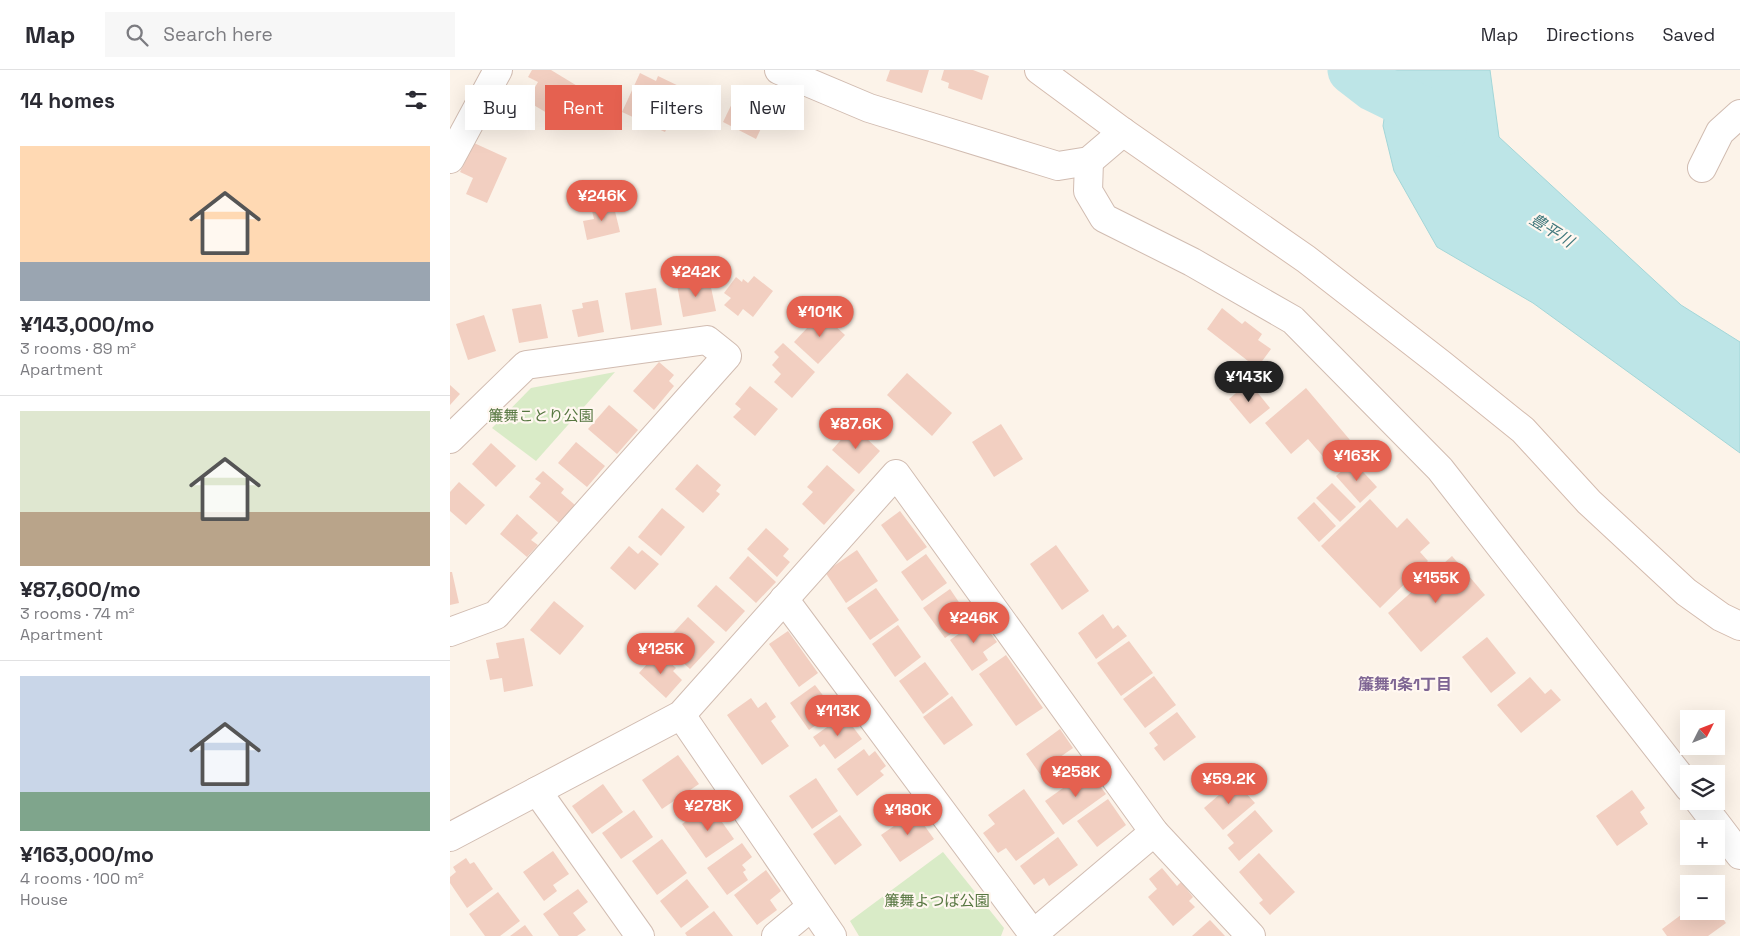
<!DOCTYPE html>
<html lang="en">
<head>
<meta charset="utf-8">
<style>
	:root { --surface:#fff; --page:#f7f7f7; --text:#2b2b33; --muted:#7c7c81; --line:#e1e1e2; --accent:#e56150 }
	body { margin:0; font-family:"Space Grotesk","Noto Sans JP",sans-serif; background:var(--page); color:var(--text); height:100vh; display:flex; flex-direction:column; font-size:19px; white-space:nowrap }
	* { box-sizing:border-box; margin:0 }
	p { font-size:16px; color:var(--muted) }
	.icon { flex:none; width:28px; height:28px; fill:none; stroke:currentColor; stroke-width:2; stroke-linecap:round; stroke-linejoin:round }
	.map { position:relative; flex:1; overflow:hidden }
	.sheet { display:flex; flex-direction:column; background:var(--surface); width:450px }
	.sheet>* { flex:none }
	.banner { position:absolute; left:15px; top:15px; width:475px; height:45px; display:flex; gap:10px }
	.needle { width:32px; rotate:48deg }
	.controls { position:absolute; left:1230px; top:640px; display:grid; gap:10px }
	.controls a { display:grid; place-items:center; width:45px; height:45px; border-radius:0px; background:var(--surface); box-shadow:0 5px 20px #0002; font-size:25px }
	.price { position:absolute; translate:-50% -42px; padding:0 11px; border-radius:18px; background:var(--accent); color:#fff; font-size:16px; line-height:32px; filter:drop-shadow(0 1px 2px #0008) }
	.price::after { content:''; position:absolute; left:50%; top:30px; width:15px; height:11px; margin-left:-8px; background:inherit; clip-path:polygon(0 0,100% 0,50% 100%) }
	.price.active { background:#222; color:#fff }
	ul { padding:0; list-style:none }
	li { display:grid; align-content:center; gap:10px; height:265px; padding:0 20px }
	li+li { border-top:1px solid var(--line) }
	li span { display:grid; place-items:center; height:155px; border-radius:0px; color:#555 }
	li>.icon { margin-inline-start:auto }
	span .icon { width:90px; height:90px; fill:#fffc; stroke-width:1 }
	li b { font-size:21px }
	h2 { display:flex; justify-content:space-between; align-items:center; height:60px; padding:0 20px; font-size:21px }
	.tag { padding:0 18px; border-radius:0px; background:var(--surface); box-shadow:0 5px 20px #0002; font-size:18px; line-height:45px }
	.tag.active { background:var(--accent); color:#fff }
	header { display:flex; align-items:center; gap:30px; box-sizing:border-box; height:70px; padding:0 25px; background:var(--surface); border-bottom:1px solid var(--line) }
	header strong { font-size:24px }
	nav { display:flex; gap:28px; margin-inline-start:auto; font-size:18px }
	.search { width:350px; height:45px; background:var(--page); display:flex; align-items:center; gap:12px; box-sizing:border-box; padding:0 18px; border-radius:0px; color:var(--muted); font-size:19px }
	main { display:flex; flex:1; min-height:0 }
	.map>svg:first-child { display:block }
	.green { fill:#d9ebc7 }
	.water { fill:#bde5e7; stroke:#a3d6d8 }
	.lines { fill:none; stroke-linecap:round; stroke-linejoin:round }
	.river { stroke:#bde5e7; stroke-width:49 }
	.building { fill:#f2cfc1 }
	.street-casing { stroke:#d1bcb1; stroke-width:30 }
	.secondary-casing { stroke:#d4bbae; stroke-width:30 }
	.street { stroke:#fff; stroke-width:28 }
	.secondary { stroke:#fff; stroke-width:28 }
	.labels { text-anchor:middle; stroke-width:4.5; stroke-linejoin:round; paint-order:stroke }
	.park-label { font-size:15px; fill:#577741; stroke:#fff7f0 }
	.water-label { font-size:16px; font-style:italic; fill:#40787c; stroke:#fff7f0 }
	.neighbourhood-label { font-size:16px; font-weight:bold; fill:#7e6593; stroke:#fff7f0 }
</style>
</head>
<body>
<header>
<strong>Map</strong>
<div class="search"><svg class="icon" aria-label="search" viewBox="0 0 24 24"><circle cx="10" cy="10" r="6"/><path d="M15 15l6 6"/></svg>Search here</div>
<nav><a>Map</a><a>Directions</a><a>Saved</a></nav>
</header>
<main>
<section class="sheet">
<h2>14 homes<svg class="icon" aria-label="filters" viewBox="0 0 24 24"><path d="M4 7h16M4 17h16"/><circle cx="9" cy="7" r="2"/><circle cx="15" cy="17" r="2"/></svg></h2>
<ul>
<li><span style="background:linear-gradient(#ffd9b3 75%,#9aa5b1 0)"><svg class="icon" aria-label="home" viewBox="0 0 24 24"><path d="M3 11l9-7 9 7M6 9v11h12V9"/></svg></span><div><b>¥143,000/mo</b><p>3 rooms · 89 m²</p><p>Apartment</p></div></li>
<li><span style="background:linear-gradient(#dfe7d0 65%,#b9a48a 0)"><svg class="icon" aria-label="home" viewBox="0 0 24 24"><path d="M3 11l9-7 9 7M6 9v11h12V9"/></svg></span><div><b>¥87,600/mo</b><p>3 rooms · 74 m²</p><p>Apartment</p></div></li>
<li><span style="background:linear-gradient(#c9d6e8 75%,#7fa58c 0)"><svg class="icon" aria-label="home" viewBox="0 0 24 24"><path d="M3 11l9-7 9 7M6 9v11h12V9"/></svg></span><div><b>¥163,000/mo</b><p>4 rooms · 100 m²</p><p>House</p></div></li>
</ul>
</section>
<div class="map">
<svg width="1290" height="866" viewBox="0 0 1290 866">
	<rect width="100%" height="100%" fill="#fcf3e9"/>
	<g class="green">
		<polygon points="165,302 86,391 42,358 81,318"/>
		<polygon points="493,782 554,858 551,866 409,866 400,851"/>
	</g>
	<polygon class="water" points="941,0 1040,0 1049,67 1231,235 1290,272 1290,383 1083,233 987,177 944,101 933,56"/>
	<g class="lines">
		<polyline class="river" points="902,0 924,17 973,41 992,62"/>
	</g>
	<g class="building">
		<polygon points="82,0 101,0 129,17 121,30 114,26 102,46 77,31 88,12 78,7"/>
		<polygon points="440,0 479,0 472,23 436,11"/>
		<polygon points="494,0 523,0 539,6 532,30 498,18 499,13 491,10"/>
		<polygon points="190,3 206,11 208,6 235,19 215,62 172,42"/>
		<polygon points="291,15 324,31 306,69 273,52"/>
		<polygon points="24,73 57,88 37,133 16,124 23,108 10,102"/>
		<polygon points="163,133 170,162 137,170 133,151 144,149 141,137"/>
		<polygon points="304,206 323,221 303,247 293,239 288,246 274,235 281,228 274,223 286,207 292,212 293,209 298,213"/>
		<polygon points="259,208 266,241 233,247 227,215"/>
		<polygon points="206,218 212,255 181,260 175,223"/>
		<polygon points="148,230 154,262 128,267 122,240 133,238 132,233"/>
		<polygon points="91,234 98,268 69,273 62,239"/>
		<polygon points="772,238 792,254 795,251 812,264 808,270 821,279 807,298 757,259"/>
		<polygon points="371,243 395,265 368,294 344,272"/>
		<polygon points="34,245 46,281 18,290 6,254"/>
		<polygon points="333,273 365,302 342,328 324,312 331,304 322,295 329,287 324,282"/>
		<polygon points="209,292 224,305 219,311 224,316 204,340 183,321"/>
		<polygon points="457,303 502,343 482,366 437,325"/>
		<polygon points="799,312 820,338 800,354 779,329"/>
		<polygon points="0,315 10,324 0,335"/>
		<polygon points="300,316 328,339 305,366 283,347 291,339 285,334"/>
		<polygon points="856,318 900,370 876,390 858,369 841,384 815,353"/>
		<polygon points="159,335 188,360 167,384 138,359"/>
		<polygon points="551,354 573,389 544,407 522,372"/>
		<polygon points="403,356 430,381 409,404 382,380"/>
		<polygon points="126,372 155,396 137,417 108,393"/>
		<polygon points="41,373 66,396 46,417 22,394"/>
		<polygon points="903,391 927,417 910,433 886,406"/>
		<polygon points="247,394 271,415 266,421 270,424 253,443 225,419"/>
		<polygon points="377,395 405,420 374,455 352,434 363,422 357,417"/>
		<polygon points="93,401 114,419 111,423 125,435 109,453 79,427 91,413 85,409"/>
		<polygon points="9,412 35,435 16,455 0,441 0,422"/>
		<polygon points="882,413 906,437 890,452 866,428"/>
		<polygon points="920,429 947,458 957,448 980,473 970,482 978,491 930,538 871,476"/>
		<polygon points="864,432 886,456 869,472 847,448"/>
		<polygon points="212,438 235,457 211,486 188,467"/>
		<polygon points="450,441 477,477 457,491 431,455"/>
		<polygon points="67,444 88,463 81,470 88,475 77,487 50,464"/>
		<polygon points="316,458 339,479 333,486 340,492 327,507 297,479"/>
		<polygon points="606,475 639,521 612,540 580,494"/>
		<polygon points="179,476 188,484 192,480 209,494 185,520 160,498"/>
		<polygon points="407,480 428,511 396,533 375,502"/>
		<polygon points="476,484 497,513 472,531 451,502"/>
		<polygon points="298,486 326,512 306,533 279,508"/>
		<polygon points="1002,486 1035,525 971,582 938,543"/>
		<polygon points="0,502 2,502 9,533 0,535"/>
		<polygon points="266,515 295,541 276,562 247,536"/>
		<polygon points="426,518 449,550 420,570 397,538"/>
		<polygon points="500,519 521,550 495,568 473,538"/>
		<polygon points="104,531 134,556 110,585 80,560"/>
		<polygon points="653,544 663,559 668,555 677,566 646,589 628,563"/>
		<polygon points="238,547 265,572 240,599 213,574"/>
		<polygon points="530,549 547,572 533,582 538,590 522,601 500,570"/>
		<polygon points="448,555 471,587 445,607 422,574"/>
		<polygon points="338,561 368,603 349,617 319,574"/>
		<polygon points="1037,567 1066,603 1041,623 1012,587"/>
		<polygon points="74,568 83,616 54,622 52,608 40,610 36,590 49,588 46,573"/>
		<polygon points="679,571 703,603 671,626 647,593"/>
		<polygon points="208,582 226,598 223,601 232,610 216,628 189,603"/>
		<polygon points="556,585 593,638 566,656 529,604"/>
		<polygon points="475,592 499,624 473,644 449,611"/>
		<polygon points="704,606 726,635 695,658 673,629"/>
		<polygon points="1080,607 1095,624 1101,619 1111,630 1071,663 1047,635"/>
		<polygon points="365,615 385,641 359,660 340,633"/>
		<polygon points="502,626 523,655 494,675 473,647"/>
		<polygon points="301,628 308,638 316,632 326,647 321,651 339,676 312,695 277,645"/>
		<polygon points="727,642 746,667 714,691 704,678 708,675 699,663"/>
		<polygon points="394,645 412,669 385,689 374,674 370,677 363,667"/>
		<polygon points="610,659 623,678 603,692 611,703 597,714 576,684"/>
		<polygon points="414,679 419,686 425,681 436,696 430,701 434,705 407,726 387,699"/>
		<polygon points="228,685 249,714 212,739 192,710"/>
		<polygon points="638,700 656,724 613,755 595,731"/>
		<polygon points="366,708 388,741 362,759 339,726"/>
		<polygon points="785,711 805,733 773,760 754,738"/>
		<polygon points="153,714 173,742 142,764 122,736"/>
		<polygon points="574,719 605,763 566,791 556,778 548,783 533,763 545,754 538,745"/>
		<polygon points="1182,720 1195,738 1190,742 1198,754 1167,776 1146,746"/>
		<polygon points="658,729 676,755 647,777 627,751"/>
		<polygon points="260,735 284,769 256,788 232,754"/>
		<polygon points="184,740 203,767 171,789 152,763"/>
		<polygon points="467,740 477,753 474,755 484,769 450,792 431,765"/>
		<polygon points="805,740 823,761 789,791 778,778 784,773 777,765"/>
		<polygon points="390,745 412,775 385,795 363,764"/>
		<polygon points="608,767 628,795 599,816 594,808 584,815 570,796"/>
		<polygon points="212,769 237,803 207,825 182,791"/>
		<polygon points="292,773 302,787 292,795 296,800 293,802 298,810 277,825 257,798"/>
		<polygon points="103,781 119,804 103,815 107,821 94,831 73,802"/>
		<polygon points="809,783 845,822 820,845 809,833 813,830 789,802"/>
		<polygon points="16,788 20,794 24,792 43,819 17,838 0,813 0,807 6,802 3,797"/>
		<polygon points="712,798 727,816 731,812 743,827 739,831 745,837 723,856 698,827 707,819 699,809"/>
		<polygon points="316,800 331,821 320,830 327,840 307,855 284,825"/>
		<polygon points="237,809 259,837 231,858 210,831"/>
		<polygon points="128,819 138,832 123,843 136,860 127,866 109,866 93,844"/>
		<polygon points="48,822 70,851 50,866 35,866 19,844"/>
		<polygon points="1239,839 1239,841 1267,841 1276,853 1258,866 1217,866 1212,859"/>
		<polygon points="264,841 283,866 237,866 235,863"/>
		<polygon points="760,850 775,866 742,866"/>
		<polygon points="75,855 83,866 60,866"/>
	</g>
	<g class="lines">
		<g class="street-casing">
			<g id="street">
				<polyline points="329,0 419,38 608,96 639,91 673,62"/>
				<polyline points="0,89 48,0"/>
				<polyline points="639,91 638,121 654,148 742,192 843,250 990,399 1239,718"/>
				<polyline points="1252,98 1270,62 1290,44"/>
				<polyline points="0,369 76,295 257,270 277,286 46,545 0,562"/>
				<polyline points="334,529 583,864"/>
				<polyline points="231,645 382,866"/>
				<polyline points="87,721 190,866"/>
				<polyline points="1249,731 1290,785"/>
				<polyline points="0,767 231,645 446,404 704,762 801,866"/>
				<polyline points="326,866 361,837"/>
				<polyline points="581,866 704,762"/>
			</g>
		</g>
		<g class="secondary-casing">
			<polyline id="secondary" points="589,0 673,62 856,189 991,294 1073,360 1139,432 1236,522 1271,547 1290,556"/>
		</g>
		<use href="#street" class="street"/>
		<use href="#secondary" class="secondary"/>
	</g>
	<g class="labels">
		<g class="park-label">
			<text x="91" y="351">簾舞ことり公園</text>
			<text x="487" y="836">簾舞よつば公園</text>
		</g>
		<g class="water-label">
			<text transform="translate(1102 160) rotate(32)" y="6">豊平川</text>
		</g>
		<g class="neighbourhood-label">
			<text x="955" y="620">簾舞1条1丁目</text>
		</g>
	</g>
</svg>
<div class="controls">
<a><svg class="needle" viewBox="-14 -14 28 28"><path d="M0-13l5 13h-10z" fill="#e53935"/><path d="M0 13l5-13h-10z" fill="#7c7c81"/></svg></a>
<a><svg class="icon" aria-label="layers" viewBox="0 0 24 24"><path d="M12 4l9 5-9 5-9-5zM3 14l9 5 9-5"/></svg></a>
<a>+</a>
<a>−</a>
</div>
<b class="price" style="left:152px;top:152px">¥246K</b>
<b class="price" style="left:246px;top:228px">¥242K</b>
<b class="price" style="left:370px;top:268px">¥101K</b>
<b class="price active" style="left:799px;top:333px">¥143K</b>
<b class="price" style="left:406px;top:380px">¥87.6K</b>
<b class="price" style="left:907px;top:412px">¥163K</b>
<b class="price" style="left:986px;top:534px">¥155K</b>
<b class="price" style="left:524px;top:574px">¥246K</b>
<b class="price" style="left:211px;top:605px">¥125K</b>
<b class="price" style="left:388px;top:667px">¥113K</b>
<b class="price" style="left:626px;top:728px">¥258K</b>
<b class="price" style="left:779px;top:735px">¥59.2K</b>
<b class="price" style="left:258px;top:762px">¥278K</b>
<b class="price" style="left:458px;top:766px">¥180K</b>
<div class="banner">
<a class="tag">Buy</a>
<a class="tag active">Rent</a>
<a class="tag">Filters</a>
<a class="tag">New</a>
</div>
</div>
</main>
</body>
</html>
